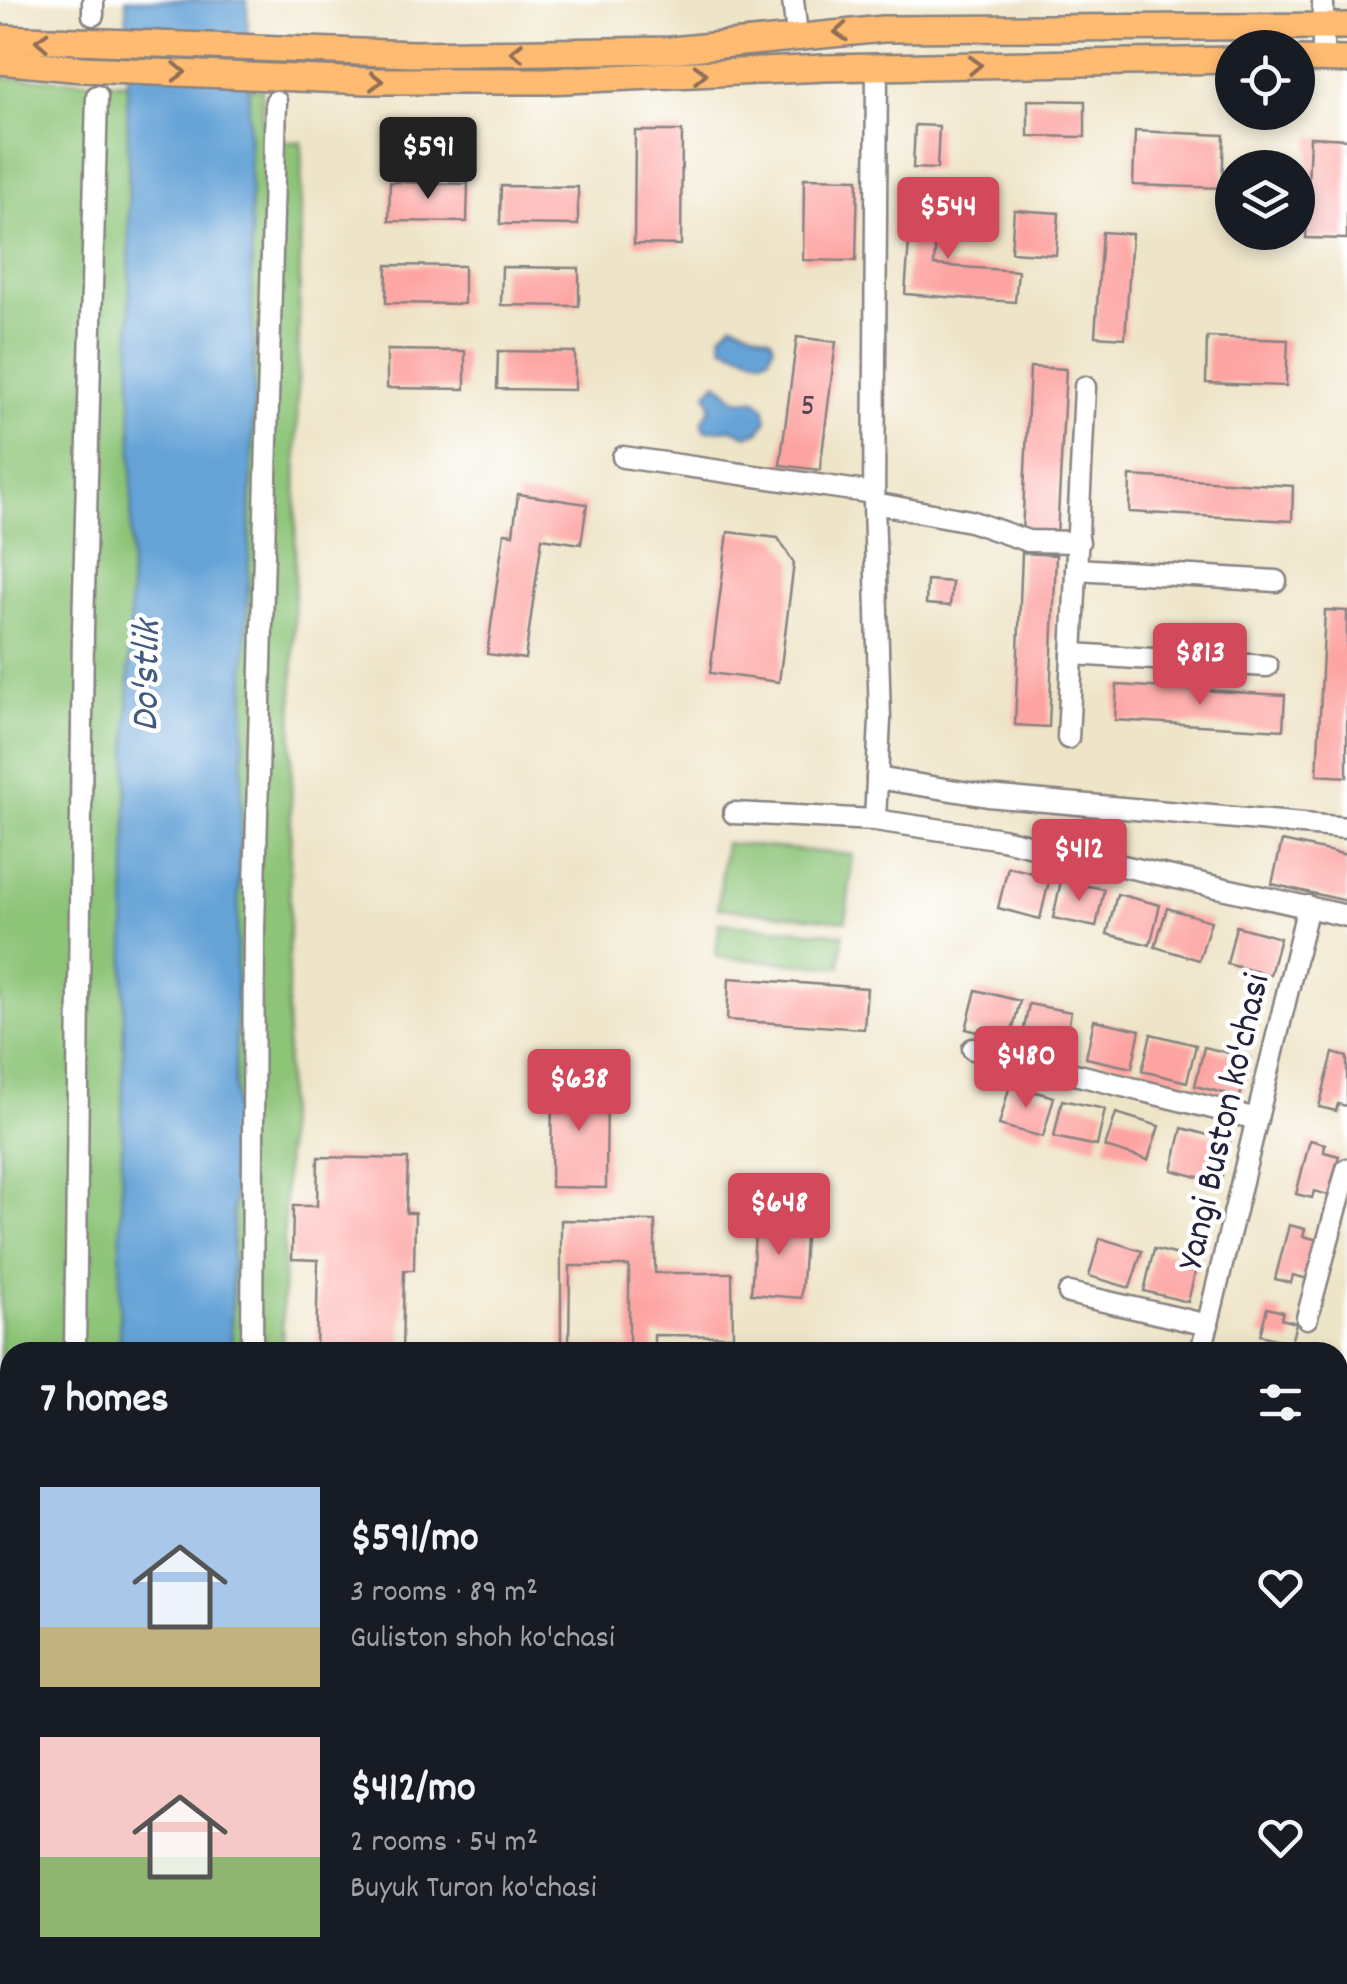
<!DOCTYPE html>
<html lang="en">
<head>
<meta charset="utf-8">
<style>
	:root { --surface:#171b24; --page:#242831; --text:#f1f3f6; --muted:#9ea1a6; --accent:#d1495b }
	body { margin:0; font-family:Dekko,sans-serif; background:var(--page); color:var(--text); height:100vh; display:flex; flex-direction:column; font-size:38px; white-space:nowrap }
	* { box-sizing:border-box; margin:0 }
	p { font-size:32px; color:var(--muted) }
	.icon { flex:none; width:55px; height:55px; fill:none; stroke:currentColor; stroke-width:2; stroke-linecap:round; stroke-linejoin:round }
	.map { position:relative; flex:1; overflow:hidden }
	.panel { position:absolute; left:0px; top:1342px; width:1348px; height:642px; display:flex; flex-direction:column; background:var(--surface); border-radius:30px 30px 0 0; box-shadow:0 5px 15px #0003 }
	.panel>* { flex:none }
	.fabs { position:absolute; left:1215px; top:30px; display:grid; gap:20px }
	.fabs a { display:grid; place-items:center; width:100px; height:100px; border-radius:50%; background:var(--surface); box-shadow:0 5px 15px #0003; font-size:50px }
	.price { position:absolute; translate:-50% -85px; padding:0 22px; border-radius:10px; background:var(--accent); color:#fff; font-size:32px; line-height:65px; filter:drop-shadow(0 2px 5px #0008) }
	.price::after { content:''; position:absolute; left:50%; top:60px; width:30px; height:22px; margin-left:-15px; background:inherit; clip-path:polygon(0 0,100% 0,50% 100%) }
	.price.current { background:#222; color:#fff }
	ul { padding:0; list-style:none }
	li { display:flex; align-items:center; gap:30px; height:250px; padding:0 40px }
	li span { display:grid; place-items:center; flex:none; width:280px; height:200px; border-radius:0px; color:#555 }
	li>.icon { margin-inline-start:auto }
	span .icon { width:120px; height:120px; fill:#fffc; stroke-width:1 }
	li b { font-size:42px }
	h2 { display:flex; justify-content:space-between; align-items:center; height:120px; padding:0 40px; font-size:42px }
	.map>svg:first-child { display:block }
	.green { fill:#8dc478; stroke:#58735a; stroke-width:2.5 }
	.water { fill:#65a3d7; stroke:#446289; stroke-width:2.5 }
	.building { fill:#fda4a2; fill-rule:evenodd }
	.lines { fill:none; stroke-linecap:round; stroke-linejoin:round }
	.minor-casing { stroke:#888381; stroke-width:25 }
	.major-casing { stroke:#888381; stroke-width:30 }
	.minor { stroke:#fff; stroke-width:20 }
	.major { stroke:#febb71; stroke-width:25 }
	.oneway { stroke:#906e56 }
	.labels { text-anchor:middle; stroke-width:9; stroke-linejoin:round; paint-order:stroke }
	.number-label { font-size:32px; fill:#594255 }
	.street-label { font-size:38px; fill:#22223b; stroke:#fff }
	.water-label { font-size:40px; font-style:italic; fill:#405c81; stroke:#fff }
</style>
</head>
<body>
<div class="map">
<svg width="1347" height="1984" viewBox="0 0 1347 1984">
	<rect width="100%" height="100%" fill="#fff"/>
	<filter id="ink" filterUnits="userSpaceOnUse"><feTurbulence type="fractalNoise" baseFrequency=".01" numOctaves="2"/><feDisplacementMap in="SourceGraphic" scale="20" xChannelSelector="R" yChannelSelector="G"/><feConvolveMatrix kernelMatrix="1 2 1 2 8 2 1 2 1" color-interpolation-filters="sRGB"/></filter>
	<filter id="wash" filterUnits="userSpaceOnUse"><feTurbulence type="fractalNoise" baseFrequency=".0048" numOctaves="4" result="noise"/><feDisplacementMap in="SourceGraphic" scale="40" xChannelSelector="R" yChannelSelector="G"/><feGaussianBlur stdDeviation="2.25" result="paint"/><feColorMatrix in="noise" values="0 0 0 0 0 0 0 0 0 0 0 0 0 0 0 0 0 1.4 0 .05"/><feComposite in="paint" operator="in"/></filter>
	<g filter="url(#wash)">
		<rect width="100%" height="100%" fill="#eee4c7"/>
		<g class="green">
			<polygon points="0,77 262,89 263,142 302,142 282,1352 10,1352 10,1975 363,1975 363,1984 0,1984"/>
			<polygon points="725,843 853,855 846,921 718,908"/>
			<polygon points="719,923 843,934 840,967 716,957"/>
		</g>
		<g class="water">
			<polygon points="126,0 247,0 254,395 237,944 231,1352 119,1352 132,460"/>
			<polygon points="733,323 771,338 774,345 769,357 761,359 723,347 721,334"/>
			<polygon points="717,382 736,399 756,400 764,406 767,420 760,431 747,436 732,429 705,431 702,423 711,406 707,393"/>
			<rect x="112" y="1975" width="118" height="9"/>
		</g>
		<g id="blocks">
			<g class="building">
				<polygon points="1028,100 1085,101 1085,137 1028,136"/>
				<polygon points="915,125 939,126 937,169 913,168"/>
				<polygon points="635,131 682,131 681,245 634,244"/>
				<polygon points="1135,131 1224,135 1222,188 1133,185"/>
				<polygon points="1310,137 1347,139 1347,239 1306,238"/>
				<polygon points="804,178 858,179 856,261 803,260"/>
				<polygon points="390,182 468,184 467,222 389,221"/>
				<polygon points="501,186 578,187 578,225 500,224"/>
				<polygon points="913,189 939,191 934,265 1018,271 1015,302 905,294"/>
				<polygon points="1014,210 1059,213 1056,255 1011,252"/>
				<polygon points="1102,232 1132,234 1125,338 1095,336"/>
				<polygon points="387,265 464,266 464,304 386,303"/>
				<polygon points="502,267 579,268 579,306 501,305"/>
				<polygon points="797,337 836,342 820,470 780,465"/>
				<polygon points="1207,337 1288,340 1286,386 1206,383"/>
				<polygon points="387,350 465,351 465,389 387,388"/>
				<polygon points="498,351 575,352 575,390 497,389"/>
				<polygon points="1030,367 1066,369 1057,536 1022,534"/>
				<polygon points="1130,476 1293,486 1292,521 1129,512"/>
				<polygon points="518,494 587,504 581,544 542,538 525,659 487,654 504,533 513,534"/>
				<polygon points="728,532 778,538 794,563 779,682 710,673"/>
				<polygon points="1022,553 1056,555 1049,727 1015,725"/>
				<polygon points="927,580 952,582 950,606 926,604"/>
				<polygon points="1325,610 1347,611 1347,777 1317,775"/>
				<polygon points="1117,685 1285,695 1283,730 1115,720"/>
				<polygon points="1282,841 1347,855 1347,901 1272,884"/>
				<polygon points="1008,867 1050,877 1040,919 998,908"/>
				<polygon points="1061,881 1104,889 1096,927 1053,918"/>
				<polygon points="1117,894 1160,905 1150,945 1107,934"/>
				<polygon points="1167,908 1211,921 1199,960 1155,947"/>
				<polygon points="1236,926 1280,938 1270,975 1227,964"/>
				<polygon points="729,978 867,988 864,1029 727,1020"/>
				<polygon points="976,990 1020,1001 1010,1040 966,1029"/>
				<polygon points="1029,1004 1071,1012 1064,1051 1021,1043"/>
				<polygon points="1094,1020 1140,1030 1132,1068 1086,1058"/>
				<polygon points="1151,1034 1196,1045 1187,1082 1142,1071"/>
				<polygon points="1204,1047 1250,1058 1240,1097 1195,1086"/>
				<polygon points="1333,1053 1347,1057 1347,1106 1338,1104 1336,1111 1319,1107"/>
				<polygon points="552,1081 607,1081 606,1188 551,1187"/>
				<polygon points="1010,1085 1054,1097 1043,1137 999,1125"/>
				<polygon points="1062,1100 1105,1109 1097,1146 1054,1137"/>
				<polygon points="1116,1113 1159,1126 1148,1160 1105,1147"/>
				<polygon points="1182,1128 1230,1141 1220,1183 1172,1170"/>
				<polygon points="1310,1140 1325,1144 1324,1152 1339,1156 1328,1195 1314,1191 1312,1198 1296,1194"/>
				<polygon points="318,1157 408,1159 406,1213 415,1213 414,1270 404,1270 402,1352 316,1352 318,1260 292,1259 293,1206 317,1206"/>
				<polygon points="756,1219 806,1222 801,1298 751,1294"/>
				<path d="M561 1220 655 1221V1273H732L733 1336 654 1335V1352H561ZM570 1266H629V1348L569 1347Z"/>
				<polygon points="1289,1225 1305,1229 1303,1236 1318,1240 1308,1279 1293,1275 1291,1283 1275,1279"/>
				<polygon points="1100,1238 1142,1251 1130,1288 1089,1276"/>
				<polygon points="1154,1249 1198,1260 1188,1302 1144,1291"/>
				<polygon points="1267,1308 1283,1312 1281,1319 1296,1323 1291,1343 1260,1335"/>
				<polygon points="492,1975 865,1975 865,1983 492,1979"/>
			</g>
		</g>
	</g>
	<g filter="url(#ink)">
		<use href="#blocks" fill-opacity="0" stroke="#888381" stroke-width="2.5"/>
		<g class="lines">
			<g class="minor-casing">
				<g id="minor">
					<polyline points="793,0 797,35"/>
					<polyline points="93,15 93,0"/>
					<polyline points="1323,60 1323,0"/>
					<polyline points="877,68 874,503 970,521 1028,541 1079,542"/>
					<polyline points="623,457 873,493"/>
					<polyline points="874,503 880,720 875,820 1002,839 1347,916"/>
					<polyline points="1076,569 1276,581"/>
					<polyline points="1072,654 1267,666"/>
					<polyline points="1068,738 1085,387"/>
					<polyline points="877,778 988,796 1347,828"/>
					<polyline points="734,813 875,820"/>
					<polyline points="973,1049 1257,1119"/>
					<polyline points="1069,1293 1208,1325"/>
					<polyline points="1307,1318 1347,1169"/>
					<polyline points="75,1352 83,631 97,96"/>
					<polyline points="252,1352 254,928 276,101"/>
					<polyline points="1201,1352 1308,906"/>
					<polyline points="1338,1387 1347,1383"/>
					<polyline points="0,1593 10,1593"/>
					<polyline points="1338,1929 1347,1838"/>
					<polyline points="68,1984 68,1975"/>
					<polyline points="244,1984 244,1975"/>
					<polyline points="938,1984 938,1975"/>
					<polyline points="1329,1984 1331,1975"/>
				</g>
			</g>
			<g class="major-casing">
				<g id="major">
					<polyline points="0,38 413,54 671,50 883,29 1347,26"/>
					<polyline points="1298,59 1347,60"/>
					<polyline points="0,61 82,69 368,81 546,81 824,68 1232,60"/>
				</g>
			</g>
			<use href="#minor" class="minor"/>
			<use href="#major" class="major"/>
		</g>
		<defs><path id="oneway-chevron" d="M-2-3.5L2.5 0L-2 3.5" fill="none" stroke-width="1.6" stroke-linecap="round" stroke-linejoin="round" transform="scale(2.5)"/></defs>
		<g class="oneway">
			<use href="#oneway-chevron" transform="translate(841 32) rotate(176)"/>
			<use href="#oneway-chevron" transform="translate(42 41) rotate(-177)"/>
			<use href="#oneway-chevron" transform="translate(517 52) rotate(179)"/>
			<use href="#oneway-chevron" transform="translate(975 65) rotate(-2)"/>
			<use href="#oneway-chevron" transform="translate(179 72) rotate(2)"/>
			<use href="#oneway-chevron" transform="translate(700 74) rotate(-2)"/>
			<use href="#oneway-chevron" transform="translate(376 81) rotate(1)"/>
		</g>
	</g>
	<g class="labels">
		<g class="number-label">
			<text x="808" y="414">5</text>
		</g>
		<g class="street-label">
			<text transform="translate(1221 1121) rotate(-77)" y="13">Yangi Buston ko'chasi</text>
		</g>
		<g class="water-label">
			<text transform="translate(143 676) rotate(-89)" y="14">Do'stlik</text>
		</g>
	</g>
</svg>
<div class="fabs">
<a><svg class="icon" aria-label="locate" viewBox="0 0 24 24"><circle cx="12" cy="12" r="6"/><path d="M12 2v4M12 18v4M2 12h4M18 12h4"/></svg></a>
<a><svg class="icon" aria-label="layers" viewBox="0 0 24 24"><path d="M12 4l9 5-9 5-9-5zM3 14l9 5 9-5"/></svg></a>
</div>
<b class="price current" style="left:428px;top:202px">$591</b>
<b class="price" style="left:948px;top:262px">$544</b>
<b class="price" style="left:1200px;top:708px">$813</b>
<b class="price" style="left:1079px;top:904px">$412</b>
<b class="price" style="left:1026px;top:1111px">$480</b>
<b class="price" style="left:579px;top:1134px">$638</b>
<b class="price" style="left:779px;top:1258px">$648</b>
<section class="panel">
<h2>7 homes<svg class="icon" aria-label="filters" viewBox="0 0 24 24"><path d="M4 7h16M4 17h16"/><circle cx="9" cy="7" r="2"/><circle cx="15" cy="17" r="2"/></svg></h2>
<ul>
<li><span style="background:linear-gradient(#a9c7e8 70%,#c2b280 0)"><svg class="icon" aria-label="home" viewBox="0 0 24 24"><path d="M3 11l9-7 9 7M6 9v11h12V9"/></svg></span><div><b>$591/mo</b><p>3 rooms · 89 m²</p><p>Guliston shoh ko'chasi</p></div><svg class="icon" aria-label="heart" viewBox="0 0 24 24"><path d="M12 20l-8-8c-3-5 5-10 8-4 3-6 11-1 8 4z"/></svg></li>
<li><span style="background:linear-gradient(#f6c9c9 60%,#8fb573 0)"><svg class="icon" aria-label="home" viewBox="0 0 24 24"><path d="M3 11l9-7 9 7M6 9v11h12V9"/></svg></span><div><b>$412/mo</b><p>2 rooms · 54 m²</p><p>Buyuk Turon ko'chasi</p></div><svg class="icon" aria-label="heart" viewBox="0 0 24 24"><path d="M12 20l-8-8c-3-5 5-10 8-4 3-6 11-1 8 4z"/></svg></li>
</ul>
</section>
</div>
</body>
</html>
